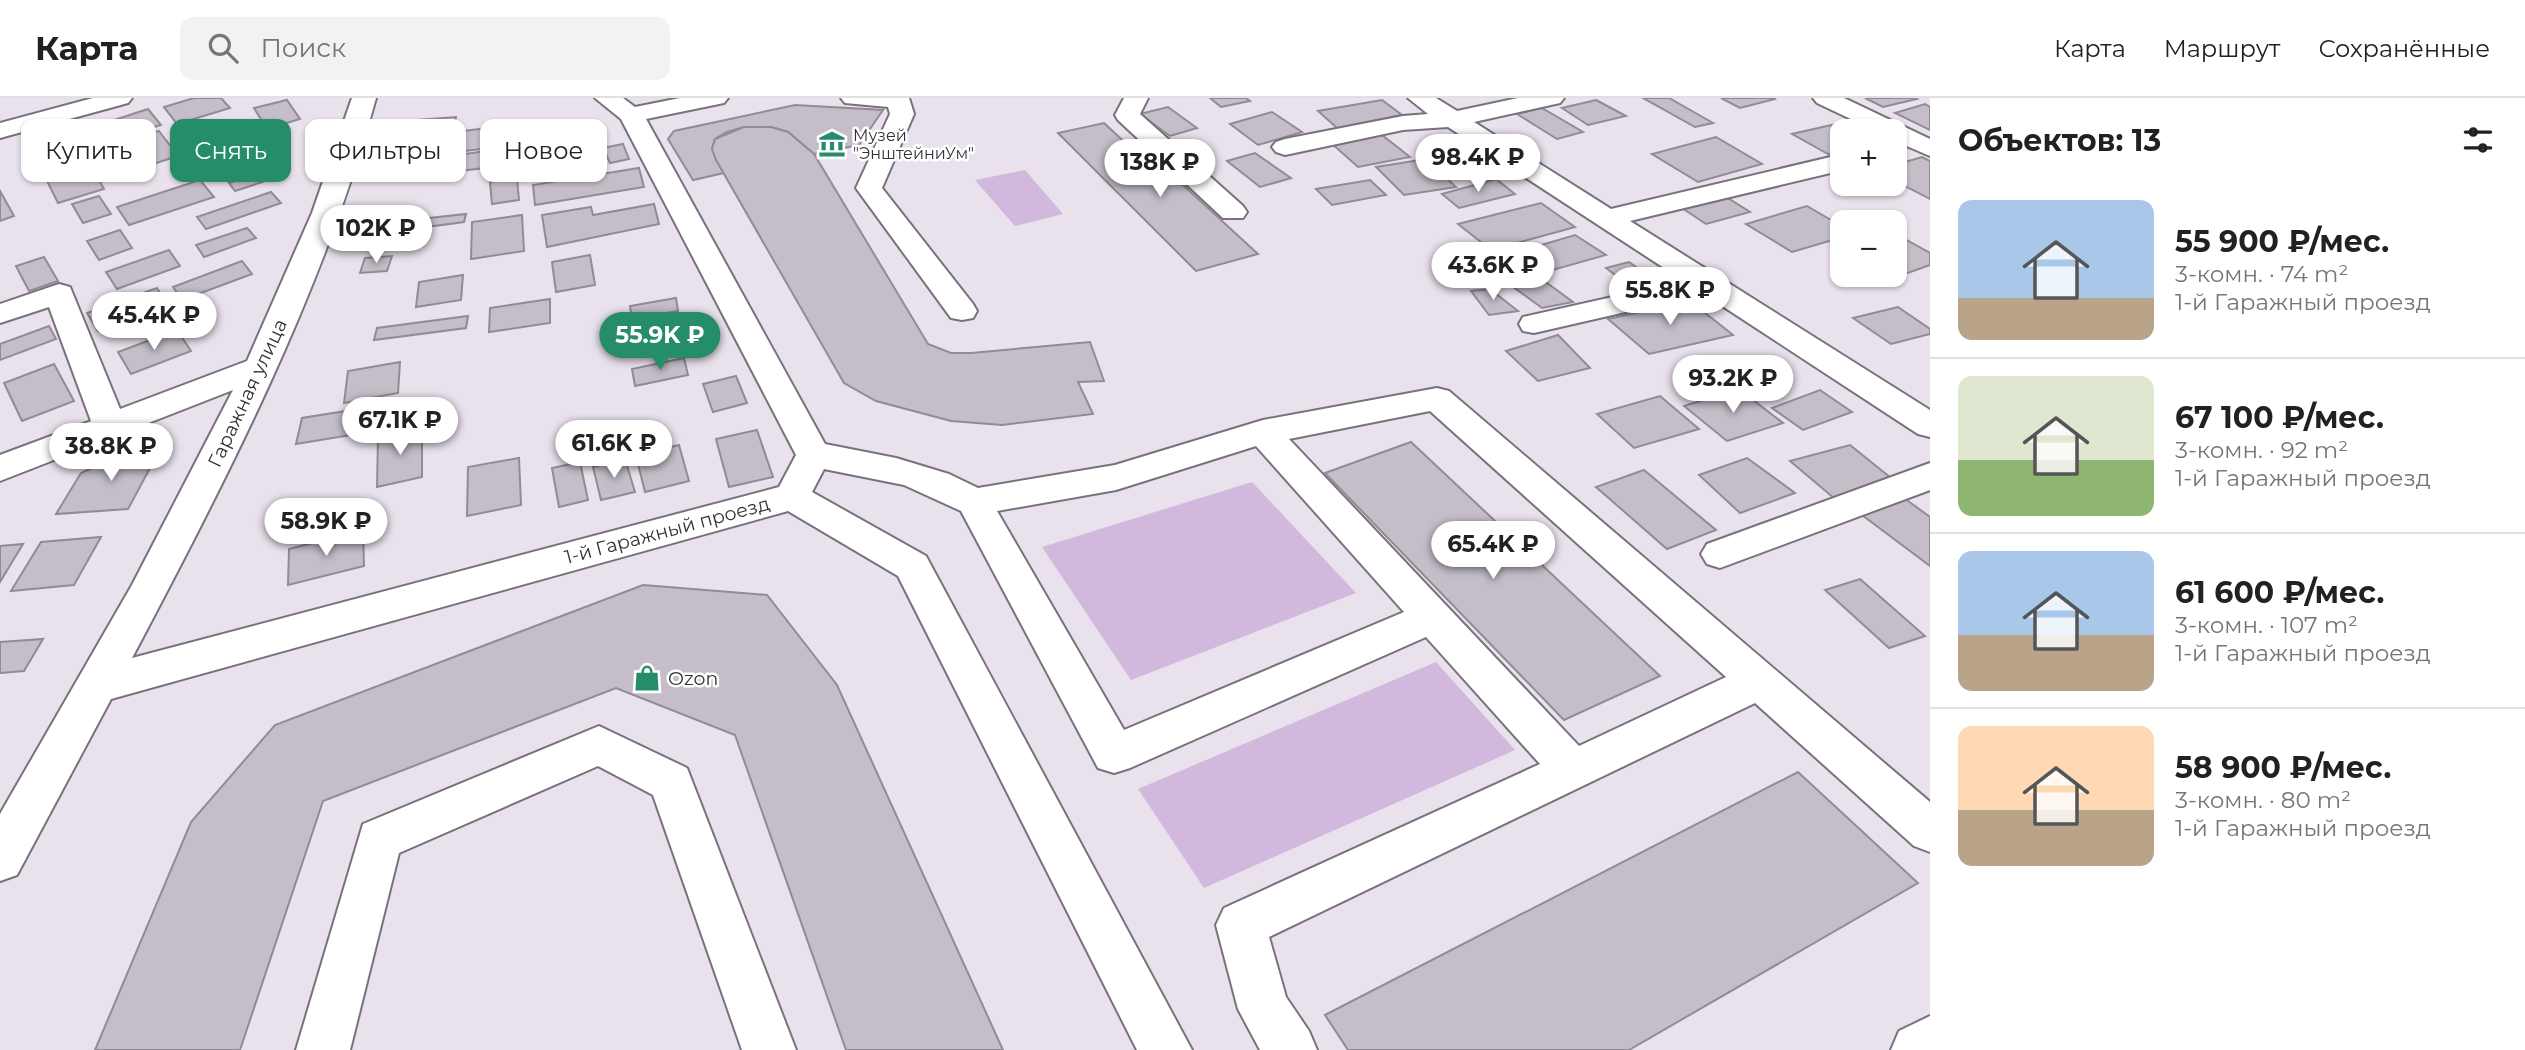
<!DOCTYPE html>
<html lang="ru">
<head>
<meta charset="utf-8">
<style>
	:root { --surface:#fff; --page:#f2f2f2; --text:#202124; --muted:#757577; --line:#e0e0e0; --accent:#258d69 }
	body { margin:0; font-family:Montserrat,sans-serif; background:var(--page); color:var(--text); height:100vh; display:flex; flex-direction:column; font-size:26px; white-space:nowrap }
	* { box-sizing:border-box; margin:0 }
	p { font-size:23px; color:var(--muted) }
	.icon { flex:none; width:38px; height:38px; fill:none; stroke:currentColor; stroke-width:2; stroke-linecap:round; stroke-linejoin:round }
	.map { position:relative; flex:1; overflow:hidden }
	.panel { display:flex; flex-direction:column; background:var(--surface); width:595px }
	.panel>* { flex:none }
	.banner { position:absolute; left:21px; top:21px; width:665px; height:63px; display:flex; gap:14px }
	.controls { position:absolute; left:1830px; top:21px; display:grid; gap:14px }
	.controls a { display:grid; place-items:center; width:77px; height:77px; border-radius:14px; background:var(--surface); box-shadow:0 2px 5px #0004; font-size:35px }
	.price { position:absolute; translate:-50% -60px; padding:0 16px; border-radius:24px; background:#fff; color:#222; font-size:23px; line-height:46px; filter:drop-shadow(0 2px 4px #0008) }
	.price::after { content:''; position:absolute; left:50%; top:42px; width:21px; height:16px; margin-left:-10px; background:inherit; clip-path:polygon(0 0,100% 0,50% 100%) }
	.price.selected { background:var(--accent); color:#fff }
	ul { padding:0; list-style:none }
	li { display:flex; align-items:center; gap:21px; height:175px; padding:0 28px }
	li+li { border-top:2px solid var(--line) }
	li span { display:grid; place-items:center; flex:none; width:196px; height:140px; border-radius:14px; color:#555 }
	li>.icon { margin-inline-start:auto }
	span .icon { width:84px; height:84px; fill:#fffc; stroke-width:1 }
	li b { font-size:30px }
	h2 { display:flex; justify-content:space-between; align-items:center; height:84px; padding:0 28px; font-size:30px }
	.tag { padding:0 24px; border-radius:14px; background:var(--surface); box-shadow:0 2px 5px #0004; font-size:24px; line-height:63px }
	.tag.selected { background:var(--accent); color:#fff }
	header { display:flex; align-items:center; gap:42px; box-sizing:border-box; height:98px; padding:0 35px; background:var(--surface); border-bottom:2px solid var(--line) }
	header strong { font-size:33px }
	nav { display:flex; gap:38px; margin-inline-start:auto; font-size:24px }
	.search { width:490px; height:63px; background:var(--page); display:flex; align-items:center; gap:18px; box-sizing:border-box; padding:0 24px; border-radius:14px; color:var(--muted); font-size:26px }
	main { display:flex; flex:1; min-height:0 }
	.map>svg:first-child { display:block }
	.green { fill:#d1b8dc }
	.building { fill:#c5bec9; stroke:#928b96; stroke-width:2 }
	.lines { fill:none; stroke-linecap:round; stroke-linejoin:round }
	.minor-casing { stroke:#79727c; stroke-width:4 }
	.minor { fill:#fff; fill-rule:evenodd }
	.labels { text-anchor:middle; stroke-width:5; stroke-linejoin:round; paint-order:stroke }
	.far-poi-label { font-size:16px; fill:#343135; stroke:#fff; text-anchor:start }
	.street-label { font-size:19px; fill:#343135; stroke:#fff }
	.poi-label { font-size:19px; fill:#343135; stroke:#fff; text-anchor:start }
</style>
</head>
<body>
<header>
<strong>Карта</strong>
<div class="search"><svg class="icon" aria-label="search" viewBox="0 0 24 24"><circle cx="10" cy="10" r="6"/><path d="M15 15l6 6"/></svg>Поиск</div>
<nav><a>Карта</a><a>Маршрут</a><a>Сохранённые</a></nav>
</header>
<main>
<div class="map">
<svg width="1930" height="952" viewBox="0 0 1930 952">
	<rect width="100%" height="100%" fill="#e9e1ec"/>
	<g class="green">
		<polygon points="1025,72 1063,116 1015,128 975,82"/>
		<polygon points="1252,384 1356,495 1131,582 1042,449"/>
		<polygon points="1436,564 1515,652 1204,790 1138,691"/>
	</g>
	<g class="building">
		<polygon points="194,0 221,0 230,10 177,26 164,9"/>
		<polygon points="1210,0 1246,0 1250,3 1221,9"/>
		<polygon points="1643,0 1669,0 1713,25 1695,29"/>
		<polygon points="1721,0 1774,0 1775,1 1740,10"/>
		<polygon points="1865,0 1915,0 1917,1 1883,9"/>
		<polygon points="287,2 300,21 267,31 254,10"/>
		<polygon points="1382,2 1402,17 1337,30 1318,13"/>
		<polygon points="1596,2 1626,18 1588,27 1562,10"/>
		<polygon points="1925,6 1930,9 1930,32 1895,15"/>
		<polygon points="795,7 883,12 859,47 814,56 788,34 771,29 744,29 727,34 715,41 712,51 724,75 693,82 668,41 674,33"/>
		<polygon points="1168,9 1197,30 1170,38 1140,16"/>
		<polygon points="1542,10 1583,34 1557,41 1517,16"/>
		<polygon points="148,11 161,27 126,37 114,22"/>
		<polygon points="1272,14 1302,34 1258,47 1230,26"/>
		<polygon points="456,19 453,33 412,37 417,22"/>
		<polygon points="540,24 540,44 407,60 411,39"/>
		<polygon points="1104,25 1149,67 1159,65 1258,156 1196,173 1058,35"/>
		<polygon points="1840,25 1855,33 1843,33 1843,53 1828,56 1792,36"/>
		<polygon points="744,29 771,29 788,34 814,56 928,246 951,255 971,255 1090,244 1104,283 1078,284 1093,316 1002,327 951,323 876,303 844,285 716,62 712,51 715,41"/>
		<polygon points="80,32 90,45 53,57 43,43"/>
		<polygon points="159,33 178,58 119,77 101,50"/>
		<polygon points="1382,37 1410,59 1358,69 1331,45"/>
		<polygon points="1716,39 1762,66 1698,84 1652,56"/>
		<polygon points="278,40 282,47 235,61 231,53"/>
		<polygon points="623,46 629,61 610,65 603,50"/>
		<polygon points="493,52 493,69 450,74 451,58"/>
		<polygon points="1255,55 1291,80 1260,89 1227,63"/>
		<polygon points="1922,59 1930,63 1930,101 1895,83 1895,67"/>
		<polygon points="1426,61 1456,89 1404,97 1376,69"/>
		<polygon points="92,70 104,91 58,105 47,83"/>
		<polygon points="639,70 644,89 535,107 533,87"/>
		<polygon points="272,71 278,79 235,93 229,85"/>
		<polygon points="517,80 519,102 492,106 490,84"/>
		<polygon points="1496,81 1515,96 1459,110 1442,96"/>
		<polygon points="200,82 214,99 129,127 117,109"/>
		<polygon points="1370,82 1386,97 1332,107 1316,91"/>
		<polygon points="0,93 14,118 0,123"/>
		<polygon points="271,94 281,105 206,131 197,119"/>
		<polygon points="1723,97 1750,114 1706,126 1679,108"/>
		<polygon points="99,98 111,116 83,125 72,106"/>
		<polygon points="1541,105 1575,129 1491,152 1458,126"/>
		<polygon points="654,106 659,126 547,149 542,117 591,109 593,117"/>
		<polygon points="1807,108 1843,129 1843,139 1792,154 1746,126"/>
		<polygon points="466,116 464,124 419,130 420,121"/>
		<polygon points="522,117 524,153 471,161 472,124"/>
		<polygon points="247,130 256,140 204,159 196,147"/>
		<polygon points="120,132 132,150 99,162 87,143"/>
		<polygon points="1575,137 1606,157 1535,177 1511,156"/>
		<polygon points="1903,140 1930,155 1930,167 1894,180 1888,177 1895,177 1895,143"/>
		<polygon points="169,152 180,168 117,191 106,174"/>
		<polygon points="590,157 595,187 556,194 552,164"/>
		<polygon points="392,158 387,173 360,175 365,160"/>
		<polygon points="44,159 58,183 29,193 16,168"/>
		<polygon points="242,163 252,176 182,202 173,189"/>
		<polygon points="1629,164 1662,188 1639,195 1606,170"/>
		<polygon points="463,177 461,202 416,209 419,184"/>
		<polygon points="1543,182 1573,204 1542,210 1512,188"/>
		<polygon points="157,190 168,208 98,233 87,215"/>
		<polygon points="1490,191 1518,213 1489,217 1471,193"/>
		<polygon points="676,200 678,213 632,221 630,208"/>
		<polygon points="550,201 550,225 489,234 490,210"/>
		<polygon points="1690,203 1733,237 1649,256 1608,221"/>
		<polygon points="1898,209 1930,231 1930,236 1891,246 1853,220"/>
		<polygon points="468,218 466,230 374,242 377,230"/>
		<polygon points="49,228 56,241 0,262 0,246"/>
		<polygon points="177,232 191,253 131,276 118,254"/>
		<polygon points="1558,237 1590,270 1538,283 1506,253"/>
		<polygon points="684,260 688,277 635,288 632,271"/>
		<polygon points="400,264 398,295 344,305 348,273"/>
		<polygon points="54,266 74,303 22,323 4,285"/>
		<polygon points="736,278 747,305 713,314 703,286"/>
		<polygon points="1739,291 1783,325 1727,343 1684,308"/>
		<polygon points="1820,292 1852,314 1803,332 1772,310"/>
		<polygon points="1660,298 1699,331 1634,350 1597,316"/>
		<polygon points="409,303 406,328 296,346 302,320"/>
		<polygon points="422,330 422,379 377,389 378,339"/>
		<polygon points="757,332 773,379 729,389 716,341"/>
		<polygon points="1411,344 1660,578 1564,622 1325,375"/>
		<polygon points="163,346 128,411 56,416 81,375 141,348"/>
		<polygon points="679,347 689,383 645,394 636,358"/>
		<polygon points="1850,347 1896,384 1835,401 1790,363"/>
		<polygon points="519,360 521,407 467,418 468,369"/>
		<polygon points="1747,360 1795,395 1740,415 1699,377"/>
		<polygon points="625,361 635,394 601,402 593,369"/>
		<polygon points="580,364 588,402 559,409 552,370"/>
		<polygon points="1644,372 1716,432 1667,451 1596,389"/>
		<polygon points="1904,400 1930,419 1930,468 1862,417"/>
		<polygon points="363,432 364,468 288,487 289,451"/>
		<polygon points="101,439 74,487 11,493 41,444"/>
		<polygon points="23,446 0,484 0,448"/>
		<polygon points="1860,481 1925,538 1889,550 1825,492"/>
		<polygon points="643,487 767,497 837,587 1003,952 846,952 735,637 616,590 323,703 240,952 95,952 191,724 275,627"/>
		<polygon points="43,541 24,573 0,575 0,544"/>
		<polygon points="1798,674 1918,785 1629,952 1348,952 1325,917"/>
	</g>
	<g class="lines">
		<g class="minor-casing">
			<g id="minor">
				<polygon points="93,0 132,0 128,5 0,40 0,25"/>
				<path d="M352 0H376C322 197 227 380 132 560L779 389 796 357 621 21 595 0H623L635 9 680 0H728L724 5 646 21 825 346 896 360 949 376 978 390 1115 367 1263 322 1437 290 1449 293 1930 704V754L1914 748 1755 605 1269 839 1286 899 1309 933 1317 952H1260L1238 911 1216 827 1224 810 1540 666 1426 539 1130 670 1114 675 1098 670 961 413 904 387 824 371 812 394 926 458 1192 952H1137L898 478 788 413 111 601 17 777 0 783V716L132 487 233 292 0 383V357L91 323 49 209 0 225V206L59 186 70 189 120 311 247 263 312 115ZM1430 313 1726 579 1579 648 1289 341ZM1256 348 1404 514 1124 632 997 413 1116 392Z"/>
				<polygon points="841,0 909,0 914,16 882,90 973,206 977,213 973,220 962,222 951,220 856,90 890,16 888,9 845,5"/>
				<polygon points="1124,0 1148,0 1140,16 1243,108 1247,114 1243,120 1223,120 1118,22 1115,17"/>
				<polygon points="1408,0 1436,0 1457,13 1518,0 1564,0 1560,5 1474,24 1611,111 1843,56 1843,72 1630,123 1930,312 1930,339 1918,336 1704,196 1534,235 1523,233 1519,226 1523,219 1684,183 1448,29 1403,32 1285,57 1276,54 1272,49 1276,44 1285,41 1403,18 1428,16"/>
				<polygon points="1813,0 1844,0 1930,41 1930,58 1895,43 1895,33 1876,33 1817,5"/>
				<polygon points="1930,365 1930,392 1720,470 1707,466 1701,456 1707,446"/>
				<polygon points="599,628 687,670 796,952 742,952 653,697 598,668 399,755 350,952 296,952 363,726"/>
				<polygon points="1930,918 1930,952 1891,952 1899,933"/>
			</g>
		</g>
		<use href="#minor" class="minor"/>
	</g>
	<defs>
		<g id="museum-bare" transform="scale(2.1)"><path d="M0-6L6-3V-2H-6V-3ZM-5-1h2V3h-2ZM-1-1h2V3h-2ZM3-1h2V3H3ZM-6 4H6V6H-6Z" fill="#258d69" stroke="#fff" stroke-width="2.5" paint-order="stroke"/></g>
		<g id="shop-bare" transform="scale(2.1)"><path d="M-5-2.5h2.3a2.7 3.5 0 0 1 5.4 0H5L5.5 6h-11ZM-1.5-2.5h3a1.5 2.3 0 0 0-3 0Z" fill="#258d69" stroke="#fff" stroke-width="2.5" paint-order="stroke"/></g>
	</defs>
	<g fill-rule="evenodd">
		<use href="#museum-bare" x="832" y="46"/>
		<use href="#shop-bare" x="647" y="580"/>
	</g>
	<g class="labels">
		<g class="far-poi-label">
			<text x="853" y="43">Музей<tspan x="853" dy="18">"ЭнштейниУм"</tspan></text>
		</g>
		<g class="street-label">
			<text transform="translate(247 295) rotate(-65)" y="7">Гаражная улица</text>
			<text transform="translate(667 432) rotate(-15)" y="7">1-й Гаражный проезд</text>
		</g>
		<g class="poi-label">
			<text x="668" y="587">Ozon</text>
		</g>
	</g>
</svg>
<div class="controls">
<a>+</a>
<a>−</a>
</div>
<b class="price" style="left:1478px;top:96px">98.4K ₽</b>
<b class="price" style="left:1160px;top:101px">138K ₽</b>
<b class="price" style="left:376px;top:167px">102K ₽</b>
<b class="price" style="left:1493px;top:204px">43.6K ₽</b>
<b class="price" style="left:1670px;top:229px">55.8K ₽</b>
<b class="price" style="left:154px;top:254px">45.4K ₽</b>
<b class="price selected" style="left:660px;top:274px">55.9K ₽</b>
<b class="price" style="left:1733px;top:317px">93.2K ₽</b>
<b class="price" style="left:400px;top:359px">67.1K ₽</b>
<b class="price" style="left:614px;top:382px">61.6K ₽</b>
<b class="price" style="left:111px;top:385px">38.8K ₽</b>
<b class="price" style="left:326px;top:460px">58.9K ₽</b>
<b class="price" style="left:1493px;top:483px">65.4K ₽</b>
<div class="banner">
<a class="tag">Купить</a>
<a class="tag selected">Снять</a>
<a class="tag">Фильтры</a>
<a class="tag">Новое</a>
</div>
</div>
<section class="panel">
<h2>Объектов: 13<svg class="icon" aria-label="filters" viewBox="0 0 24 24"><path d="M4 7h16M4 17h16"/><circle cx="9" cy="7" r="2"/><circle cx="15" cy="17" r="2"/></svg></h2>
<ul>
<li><span style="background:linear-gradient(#a9c7e8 70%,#b9a48a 0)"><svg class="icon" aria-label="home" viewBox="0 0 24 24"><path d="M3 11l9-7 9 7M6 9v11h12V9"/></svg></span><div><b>55 900 ₽/мес.</b><p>3-комн. · 74 m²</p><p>1-й Гаражный проезд</p></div></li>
<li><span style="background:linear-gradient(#dfe7d0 60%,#8fb573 0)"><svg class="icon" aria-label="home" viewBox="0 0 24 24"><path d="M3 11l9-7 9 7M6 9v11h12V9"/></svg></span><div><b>67 100 ₽/мес.</b><p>3-комн. · 92 m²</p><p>1-й Гаражный проезд</p></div></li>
<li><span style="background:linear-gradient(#a9c7e8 60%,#b9a48a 0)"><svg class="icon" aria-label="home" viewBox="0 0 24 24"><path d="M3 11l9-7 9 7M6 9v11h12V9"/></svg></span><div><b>61 600 ₽/мес.</b><p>3-комн. · 107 m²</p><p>1-й Гаражный проезд</p></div></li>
<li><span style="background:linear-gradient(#ffd9b3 60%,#b9a48a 0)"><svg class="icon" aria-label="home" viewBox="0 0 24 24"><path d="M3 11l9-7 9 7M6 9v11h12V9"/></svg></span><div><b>58 900 ₽/мес.</b><p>3-комн. · 80 m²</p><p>1-й Гаражный проезд</p></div></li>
</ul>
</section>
</main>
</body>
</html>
